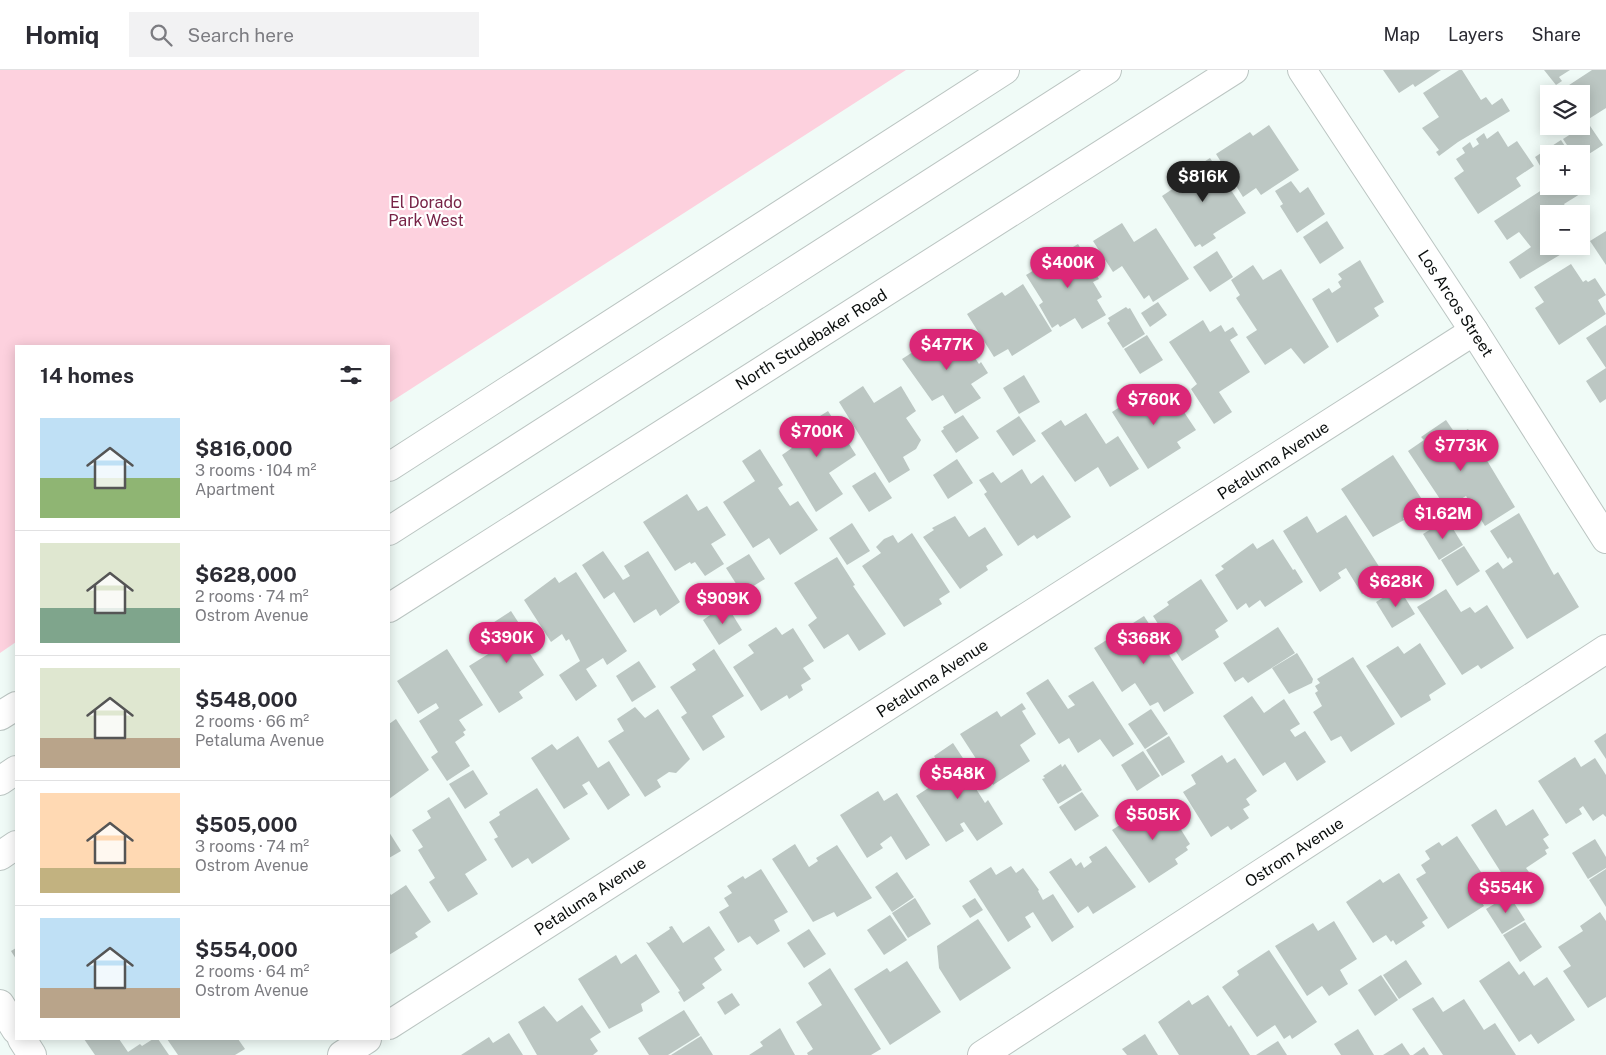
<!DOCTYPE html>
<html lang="en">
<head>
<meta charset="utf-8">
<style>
	:root { --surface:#fff; --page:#f2f2f3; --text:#2b2b33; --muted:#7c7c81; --line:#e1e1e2; --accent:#db2777 }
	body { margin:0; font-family:"Public Sans",sans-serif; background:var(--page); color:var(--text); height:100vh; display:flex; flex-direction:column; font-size:19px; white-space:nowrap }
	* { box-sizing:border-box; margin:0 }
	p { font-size:16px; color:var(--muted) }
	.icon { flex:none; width:28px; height:28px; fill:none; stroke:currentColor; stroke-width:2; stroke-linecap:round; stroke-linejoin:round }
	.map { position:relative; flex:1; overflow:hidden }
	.details { position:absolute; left:15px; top:275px; width:375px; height:695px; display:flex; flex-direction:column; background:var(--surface); border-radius:0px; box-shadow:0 2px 12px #0003 }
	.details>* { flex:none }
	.controls { position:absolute; left:1540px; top:15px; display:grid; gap:10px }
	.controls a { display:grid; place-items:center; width:50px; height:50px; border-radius:0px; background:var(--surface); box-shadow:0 2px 12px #0003; font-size:25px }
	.price { position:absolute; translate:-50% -42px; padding:0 11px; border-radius:18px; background:var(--accent); color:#fff; font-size:16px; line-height:32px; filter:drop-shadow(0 1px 2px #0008) }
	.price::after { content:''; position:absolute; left:50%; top:30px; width:15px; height:11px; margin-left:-8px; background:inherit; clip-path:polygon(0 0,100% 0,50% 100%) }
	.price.active { background:#222; color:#fff }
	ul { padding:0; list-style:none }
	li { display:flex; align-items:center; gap:15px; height:125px; padding:0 25px }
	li+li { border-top:1px solid var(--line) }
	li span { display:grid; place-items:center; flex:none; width:140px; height:100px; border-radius:0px; color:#555 }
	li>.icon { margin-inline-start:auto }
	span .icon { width:60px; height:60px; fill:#fffc; stroke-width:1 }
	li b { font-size:21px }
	h2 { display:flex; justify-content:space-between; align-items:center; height:60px; padding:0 25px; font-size:21px }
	header { display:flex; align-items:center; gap:30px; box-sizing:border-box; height:70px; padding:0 25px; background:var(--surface); border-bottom:1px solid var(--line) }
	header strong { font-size:24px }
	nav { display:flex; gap:28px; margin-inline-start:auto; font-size:18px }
	.search { width:350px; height:45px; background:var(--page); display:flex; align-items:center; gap:12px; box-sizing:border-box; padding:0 18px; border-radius:0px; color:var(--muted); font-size:19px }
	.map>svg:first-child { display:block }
	.green { fill:#fdd1de }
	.building { fill:#bcc7c3 }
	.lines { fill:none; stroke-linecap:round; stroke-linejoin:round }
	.minor-casing { stroke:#bbc5c2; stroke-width:30 }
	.major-casing { stroke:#bbc5c2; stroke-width:30 }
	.minor { stroke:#fff; stroke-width:28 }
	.major { stroke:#fff; stroke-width:28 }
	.labels { text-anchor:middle; stroke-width:4.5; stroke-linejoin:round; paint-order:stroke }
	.park-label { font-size:16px; fill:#772346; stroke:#fff }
	.street-label { font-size:16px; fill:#0b0f0e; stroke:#fff }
</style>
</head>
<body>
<header>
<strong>Homiq</strong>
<div class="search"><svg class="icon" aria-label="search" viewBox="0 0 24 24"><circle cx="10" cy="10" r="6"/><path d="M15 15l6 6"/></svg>Search here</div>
<nav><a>Map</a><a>Layers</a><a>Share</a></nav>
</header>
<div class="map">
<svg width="1606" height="985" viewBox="0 0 1606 985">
	<rect width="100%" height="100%" fill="#f0fbf7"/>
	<polygon class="green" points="0,0 906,0 389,333 389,276 16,276 16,572 0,583"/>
	<g class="building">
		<polygon points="1383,0 1441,0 1415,17 1413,14 1399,23"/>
		<polygon points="1459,0 1462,0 1481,30 1486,27 1492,35 1502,28 1510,41 1458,72 1439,86 1436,82 1439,80 1422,58 1439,47 1423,23"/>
		<polygon points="1544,0 1570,0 1559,7 1562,11 1556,15"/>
		<polygon points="1592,0 1606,0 1606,38 1584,52 1581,47 1581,24 1566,24 1563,19"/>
		<polygon points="1588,53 1603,75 1581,89 1581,84 1573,84 1563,69"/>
		<polygon points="1269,55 1299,100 1261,125 1256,118 1243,127 1216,84 1250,62 1253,66"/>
		<polygon points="1498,61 1508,77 1517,71 1534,96 1516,108 1521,116 1478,144 1454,108 1464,101 1456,89 1465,83 1462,78 1470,72 1473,78 1479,74 1476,69 1484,63 1487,69"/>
		<polygon points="1561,70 1570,84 1549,84 1547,108 1535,87"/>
		<polygon points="1210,88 1246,143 1213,164 1216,168 1202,177 1200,174 1195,177 1162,126 1180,114 1177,109"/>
		<polygon points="1291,111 1300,123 1308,117 1325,144 1297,163 1280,136 1283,134 1275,121"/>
		<polygon points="1548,116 1575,116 1580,124 1564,134 1570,144 1549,144 1549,176 1565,176 1568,180 1520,209 1509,192 1531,177 1519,162 1507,170 1494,151"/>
		<polygon points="1327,151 1344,178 1320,194 1303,167"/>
		<polygon points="1122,153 1134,172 1156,158 1189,209 1153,232 1149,225 1144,229 1122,196 1113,202 1093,171"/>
		<polygon points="1606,161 1606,195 1590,171"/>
		<polygon points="1078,174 1099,209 1093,212 1102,227 1097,230 1106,245 1082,259 1075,248 1060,257 1058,254 1052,258 1039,235 1043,232 1026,205"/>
		<polygon points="1217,181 1233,207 1210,222 1193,197"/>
		<polygon points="1360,190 1384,232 1374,238 1379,246 1337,273 1312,229 1329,218 1332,223 1341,217 1338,212 1342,209 1338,204"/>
		<polygon points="1571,194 1583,212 1586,210 1588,212 1595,208 1606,225 1598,230 1606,244 1559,275 1535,238 1544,232 1534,217"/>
		<polygon points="1253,195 1263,210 1281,199 1329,277 1304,294 1291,278 1265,295 1246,267 1257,260 1236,228 1240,225 1231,210"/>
		<polygon points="1023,214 1052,261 1012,286 1008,279 994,287 967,244 1002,222 1005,226"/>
		<polygon points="1158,232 1167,245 1150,257 1141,243"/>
		<polygon points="1126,237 1128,239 1130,238 1145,264 1123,278 1107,253 1110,251 1108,248"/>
		<polygon points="1203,250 1210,262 1221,255 1225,262 1233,257 1238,265 1230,270 1250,302 1219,322 1232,342 1214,354 1191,319 1197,314 1169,272"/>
		<polygon points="1606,255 1606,329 1600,333 1586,311 1606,298 1586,268"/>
		<polygon points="944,262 949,270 959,264 979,294 981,292 988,303 971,314 981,328 955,344 943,325 932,331 902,289"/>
		<polygon points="1147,265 1163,290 1140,304 1124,279"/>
		<polygon points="1024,305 1040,332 1019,344 1003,318"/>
		<polygon points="863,316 874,333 901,316 916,341 906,348 921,370 916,379 903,387 910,400 889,413 839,332"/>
		<polygon points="1156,318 1169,326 1180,344 1184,342 1196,360 1177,372 1181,378 1148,399 1112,342 1134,328 1136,331"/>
		<polygon points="828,341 856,385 829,403 843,424 816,442 782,385 792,378 783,364 809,347 812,351"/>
		<polygon points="1086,343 1106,374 1118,366 1139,399 1110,417 1098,397 1075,412 1041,363 1061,350 1065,356"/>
		<polygon points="963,345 979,368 956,383 941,361 944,359 943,357"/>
		<polygon points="1019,346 1036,371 1013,386 996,361"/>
		<polygon points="1446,350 1457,366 1468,359 1515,437 1485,456 1466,426 1446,438 1408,381 1424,370 1421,367"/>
		<polygon points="760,379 783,415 778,418 790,436 798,431 818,460 780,485 769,468 753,478 723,432 755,411 742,391"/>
		<polygon points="1393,385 1423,431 1405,443 1406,446 1403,448 1404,450 1373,467 1341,419"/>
		<polygon points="957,389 973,413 948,429 933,405"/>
		<polygon points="1022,399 1031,414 1043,405 1071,447 1037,469 1034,465 1018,476 984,424 987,422 979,410 993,402 1001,413"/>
		<polygon points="875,402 892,428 869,442 852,416"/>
		<polygon points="687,424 698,441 707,436 726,465 711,474 724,494 705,506 695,492 691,494 690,492 675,501 643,452"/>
		<polygon points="1519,443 1554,505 1558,502 1579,537 1527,569 1485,501 1498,492 1503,499 1513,492 1510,487 1508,489 1490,461"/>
		<polygon points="1346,445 1387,509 1362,524 1346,498 1338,503 1341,508 1320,522 1283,461 1307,446 1317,463"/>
		<polygon points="955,446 969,467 985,457 1003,485 986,496 988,500 960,519 923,467 934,460 932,458"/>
		<polygon points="1447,449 1463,475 1439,490 1423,464"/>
		<polygon points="852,453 870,481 847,495 829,468"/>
		<polygon points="912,463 950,522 939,529 942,534 904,557 862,496 881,483 876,477 884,469 893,465 898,473"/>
		<polygon points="1273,469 1293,500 1295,499 1303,512 1265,537 1260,530 1249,538 1246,533 1237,540 1215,505 1224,499 1221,496 1253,473 1257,479"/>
		<polygon points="1464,476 1480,501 1457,516 1441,490"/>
		<polygon points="603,481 623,510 630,506 624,496 648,481 680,532 660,546 656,539 634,553 614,522 604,529 582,495"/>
		<polygon points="749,484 765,509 742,523 726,498"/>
		<polygon points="837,487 855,515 853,516 886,564 859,581 848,564 824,579 808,555 817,548 794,513"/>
		<polygon points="576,502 627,581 607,595 603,588 586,599 597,616 576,631 559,605 580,591 569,569 566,571 562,564 551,572 524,530 555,507 559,513"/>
		<polygon points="1201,509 1228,551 1215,560 1219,567 1182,591 1153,546 1169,535 1167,532"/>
		<polygon points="1399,518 1415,544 1392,558 1376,532"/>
		<polygon points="1446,519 1461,542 1470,537 1475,543 1487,535 1514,578 1481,599 1478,595 1462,605 1417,537"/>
		<polygon points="726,534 742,560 719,575 703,550"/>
		<polygon points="511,541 533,575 527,579 544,605 519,622 523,628 499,643 469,596 501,576 488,556"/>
		<polygon points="1144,546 1194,623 1164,642 1158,632 1150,636 1135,613 1122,622 1094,578"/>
		<polygon points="776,557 782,565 793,558 814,591 803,598 811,609 801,615 803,620 789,629 787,625 761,641 733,597 754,583 748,575"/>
		<polygon points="1278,557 1295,583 1248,613 1243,607 1235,612 1223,593"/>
		<polygon points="1420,573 1446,614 1429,625 1431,630 1401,648 1366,596 1398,576 1404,584"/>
		<polygon points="447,579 483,635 459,650 466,660 463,662 465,665 455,672 470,696 447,711 431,687 438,682 419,651 439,638 436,633 418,644 397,611"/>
		<polygon points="714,579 744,626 712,646 725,667 703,681 681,647 687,643 670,617 696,600 692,594"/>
		<polygon points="1297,583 1313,609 1312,613 1289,624 1272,598"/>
		<polygon points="1353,587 1395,654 1351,682 1341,666 1331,671 1313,642 1322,636 1315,623 1318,621 1315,616 1320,613 1317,609"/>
		<polygon points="639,591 656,617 632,632 616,606"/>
		<polygon points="1048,609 1068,639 1075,635 1068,626 1093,611 1134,674 1113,687 1100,669 1078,683 1069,668 1059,674 1026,623"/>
		<polygon points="1252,626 1264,643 1284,629 1300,654 1290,660 1295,667 1305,661 1326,692 1297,711 1285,692 1263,706 1223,646"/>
		<polygon points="1022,633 1026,639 1022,641 1036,664 1020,675 1030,691 993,715 960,664 997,641 1001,647"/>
		<polygon points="635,637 645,648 658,639 690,689 676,703 669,702 657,710 661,717 645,727 608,671 624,661 617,649"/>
		<polygon points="1151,639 1168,664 1145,679 1128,654"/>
		<polygon points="396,649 429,700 389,729 389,654"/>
		<polygon points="1606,663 1606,689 1594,671"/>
		<polygon points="578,666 598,698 609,691 630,725 608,740 589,711 582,715 588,724 564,739 531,688 552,674 557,680"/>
		<polygon points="1169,666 1185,692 1162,706 1146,680"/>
		<polygon points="953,673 976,708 971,711 985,733 988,730 1003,754 977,771 964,752 960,754 964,761 946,772 916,726 947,706 934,686"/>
		<polygon points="1143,681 1160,706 1137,721 1121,695"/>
		<polygon points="1222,685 1227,693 1235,688 1257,721 1246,729 1250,735 1243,739 1249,748 1231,760 1228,756 1211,767 1183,722 1196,714 1191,705"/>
		<polygon points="1575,687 1581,697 1595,688 1606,705 1606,747 1603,744 1593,751 1583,736 1579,739 1582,744 1566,754 1538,711"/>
		<polygon points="1061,694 1062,697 1065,694 1082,720 1058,734 1042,709 1045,708 1043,706"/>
		<polygon points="473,700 488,724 465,739 449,714"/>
		<polygon points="537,718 570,769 532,794 528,788 512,798 494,769 498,767 489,752 500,745 499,742"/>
		<polygon points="878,721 884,731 897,723 930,775 906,790 891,766 880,774 883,778 867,788 840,745"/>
		<polygon points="1082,722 1099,746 1075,761 1059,737"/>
		<polygon points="449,727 487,790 465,804 478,824 448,842 429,812 435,808 418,780 423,777 412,760 431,748 427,741"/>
		<polygon points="1156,732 1165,745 1170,742 1190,774 1186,777 1188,780 1175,789 1178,794 1149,813 1112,760"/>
		<polygon points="1496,739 1506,756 1533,739 1549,765 1543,769 1549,778 1545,780 1547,784 1526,798 1529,802 1509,815 1471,755"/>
		<polygon points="389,762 401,781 389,788"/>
		<polygon points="1457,766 1485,808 1472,817 1484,836 1448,859 1416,809 1426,803 1421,795 1430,789 1425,781 1439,772 1442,776"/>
		<polygon points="1595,769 1606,787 1606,798 1588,809 1572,783"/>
		<polygon points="795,774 809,797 818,791 816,788 837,775 872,828 837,847 834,842 813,852 772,789"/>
		<polygon points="1106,776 1136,817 1093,844 1088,836 1078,843 1049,802 1071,788 1076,796 1081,792 1084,798 1092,792 1089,787"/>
		<polygon points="1011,796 1016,803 1023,798 1039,820 1038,821 1043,830 1053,824 1074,857 1052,872 1033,842 1025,847 1031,857 1008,872 969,811 991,797 996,805"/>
		<polygon points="761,799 788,842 774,850 780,861 757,875 750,866 738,873 719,842 729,836 724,828 732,823 727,816 743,806 745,809"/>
		<polygon points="1606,799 1606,837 1589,810"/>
		<polygon points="897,802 914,827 892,842 875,817"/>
		<polygon points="1399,803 1428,848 1422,852 1425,856 1396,875 1393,870 1391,872 1386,865 1373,873 1346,832 1380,809 1383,813"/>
		<polygon points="406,815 431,852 415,863 418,867 389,885 389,822 391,825"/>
		<polygon points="1509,825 1525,850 1502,864 1486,839"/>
		<polygon points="915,828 931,854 908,868 892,843"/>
		<polygon points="975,828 983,840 970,848 962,836"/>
		<polygon points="1600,842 1606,851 1606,927 1588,938 1563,901 1571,896 1558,877 1583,861 1580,856"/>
		<polygon points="890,845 907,870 884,885 867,860"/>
		<polygon points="978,849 1011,898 960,931 939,898 937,876"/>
		<polygon points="1334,851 1357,889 1340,900 1348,914 1329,926 1322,916 1307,926 1275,876 1313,853 1318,861"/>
		<polygon points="1525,852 1542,877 1520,892 1503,865"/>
		<polygon points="672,856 683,873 709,856 725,880 714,888 722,900 702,914 705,918 684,932 678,922 680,921 646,872 649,873 670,859 669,857"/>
		<polygon points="809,859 826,884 804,898 787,873"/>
		<polygon points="16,878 16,889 11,881"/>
		<polygon points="1269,880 1317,952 1292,969 1290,965 1284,969 1275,955 1257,967 1222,917 1239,905 1237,901"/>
		<polygon points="636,884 660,922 641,934 643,941 609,959 578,909 616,885 621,894"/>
		<polygon points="1406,890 1422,914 1399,929 1383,905"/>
		<polygon points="907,891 941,942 890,975 854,919 887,898 890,902"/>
		<polygon points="1509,891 1519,905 1524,901 1534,916 1547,907 1575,950 1538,974 1531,964 1519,972 1479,911"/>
		<polygon points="830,898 881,979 871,985 808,985 807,983 813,979 796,952 822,935 808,913"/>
		<polygon points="1381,905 1398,930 1375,946 1358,920"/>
		<polygon points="732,923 740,935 725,945 717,932"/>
		<polygon points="1208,925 1229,957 1231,955 1250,985 1179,985 1158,952 1189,930 1192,935"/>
		<polygon points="1433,927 1443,942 1464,929 1484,960 1495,953 1516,985 1443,985 1412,939"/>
		<polygon points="582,935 601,962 590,969 598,981 593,985 537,985 518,952 544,936 557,952"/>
		<polygon points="684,940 700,965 668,985 649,985 638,968"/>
		<polygon points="780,958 795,985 749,985 763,976 760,972"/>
		<polygon points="1358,959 1374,985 1341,985 1334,974"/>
		<polygon points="509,963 523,985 461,985 489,967 493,973"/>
		<polygon points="1145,964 1158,985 1127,985 1122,979"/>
		<polygon points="701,966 713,985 671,985"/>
		<polygon points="84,969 119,969 128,982 140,974 142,976 153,969 158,969 169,985 95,985"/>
		<polygon points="167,969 238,969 245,979 235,985 178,985"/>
		<polygon points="1278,971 1287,985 1256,985"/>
		<polygon points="1402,973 1410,985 1383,985"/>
		<polygon points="1424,977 1429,985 1413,985"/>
	</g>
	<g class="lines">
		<g class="minor-casing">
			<g id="minor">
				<polyline points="1302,0 1474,261 1606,469"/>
				<polyline points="389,538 1234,0"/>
				<polyline points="0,786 16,775"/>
				<polyline points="0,934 16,960"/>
				<polyline points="389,955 1474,261"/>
				<polyline points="22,969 32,985"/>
				<polyline points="342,985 367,969"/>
				<polyline points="982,985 1606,579"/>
			</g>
		</g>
		<g class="major-casing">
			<g id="major">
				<polyline points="389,397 1005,0"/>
				<polyline points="389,461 1107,0"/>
				<polyline points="0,646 16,636"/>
				<polyline points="0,711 16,700"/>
			</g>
		</g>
		<use href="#minor" class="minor"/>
		<use href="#major" class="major"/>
	</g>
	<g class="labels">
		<g class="park-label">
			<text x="426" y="138">El Dorado<tspan x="426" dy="18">Park West</tspan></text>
		</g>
		<g class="street-label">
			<text transform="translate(1456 233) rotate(57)" y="6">Los Arcos Street</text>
			<text transform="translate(811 269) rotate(-32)" y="6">North Studebaker Road</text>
			<text transform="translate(1273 390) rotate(-33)" y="6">Petaluma Avenue</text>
			<text transform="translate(932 608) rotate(-33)" y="6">Petaluma Avenue</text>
			<text transform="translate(1294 782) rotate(-33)" y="6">Ostrom Avenue</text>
			<text transform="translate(590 826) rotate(-33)" y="6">Petaluma Avenue</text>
		</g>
	</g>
</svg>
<div class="controls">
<a><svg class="icon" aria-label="layers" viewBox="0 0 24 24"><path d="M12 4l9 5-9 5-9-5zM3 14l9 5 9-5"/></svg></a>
<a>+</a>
<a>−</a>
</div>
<b class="price active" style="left:1203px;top:133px">$816K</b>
<b class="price" style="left:1068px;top:219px">$400K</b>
<b class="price" style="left:947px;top:301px">$477K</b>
<b class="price" style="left:1154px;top:356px">$760K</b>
<b class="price" style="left:817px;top:388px">$700K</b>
<b class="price" style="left:1461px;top:402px">$773K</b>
<b class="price" style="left:1443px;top:470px">$1.62M</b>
<b class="price" style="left:1396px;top:538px">$628K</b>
<b class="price" style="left:723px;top:555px">$909K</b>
<b class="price" style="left:507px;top:594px">$390K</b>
<b class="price" style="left:1144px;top:595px">$368K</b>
<b class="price" style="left:958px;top:730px">$548K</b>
<b class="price" style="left:1153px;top:771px">$505K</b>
<b class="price" style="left:1506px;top:844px">$554K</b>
<section class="details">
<h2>14 homes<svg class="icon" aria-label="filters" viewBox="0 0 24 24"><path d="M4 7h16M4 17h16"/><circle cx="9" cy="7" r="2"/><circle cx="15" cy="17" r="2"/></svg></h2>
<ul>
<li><span style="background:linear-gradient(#bfe0f5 60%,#8fb573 0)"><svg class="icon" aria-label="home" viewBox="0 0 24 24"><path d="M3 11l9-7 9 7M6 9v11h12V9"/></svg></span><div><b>$816,000</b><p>3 rooms · 104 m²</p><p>Apartment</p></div></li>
<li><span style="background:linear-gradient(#dfe7d0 65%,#7fa58c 0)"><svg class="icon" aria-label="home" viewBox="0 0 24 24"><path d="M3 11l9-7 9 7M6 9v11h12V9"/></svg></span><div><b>$628,000</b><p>2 rooms · 74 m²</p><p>Ostrom Avenue</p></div></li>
<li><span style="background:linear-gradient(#dfe7d0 70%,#b9a48a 0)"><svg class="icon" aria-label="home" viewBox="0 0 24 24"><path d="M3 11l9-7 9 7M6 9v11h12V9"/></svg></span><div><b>$548,000</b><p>2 rooms · 66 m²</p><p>Petaluma Avenue</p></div></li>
<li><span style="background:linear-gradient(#ffd9b3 75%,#c2b280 0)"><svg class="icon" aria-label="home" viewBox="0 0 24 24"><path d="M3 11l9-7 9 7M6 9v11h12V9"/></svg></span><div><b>$505,000</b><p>3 rooms · 74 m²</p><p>Ostrom Avenue</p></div></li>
<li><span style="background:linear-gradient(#bfe0f5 70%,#b9a48a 0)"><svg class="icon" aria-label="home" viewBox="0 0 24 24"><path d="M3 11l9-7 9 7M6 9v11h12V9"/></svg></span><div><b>$554,000</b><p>2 rooms · 64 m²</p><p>Ostrom Avenue</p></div></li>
</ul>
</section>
</div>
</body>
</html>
